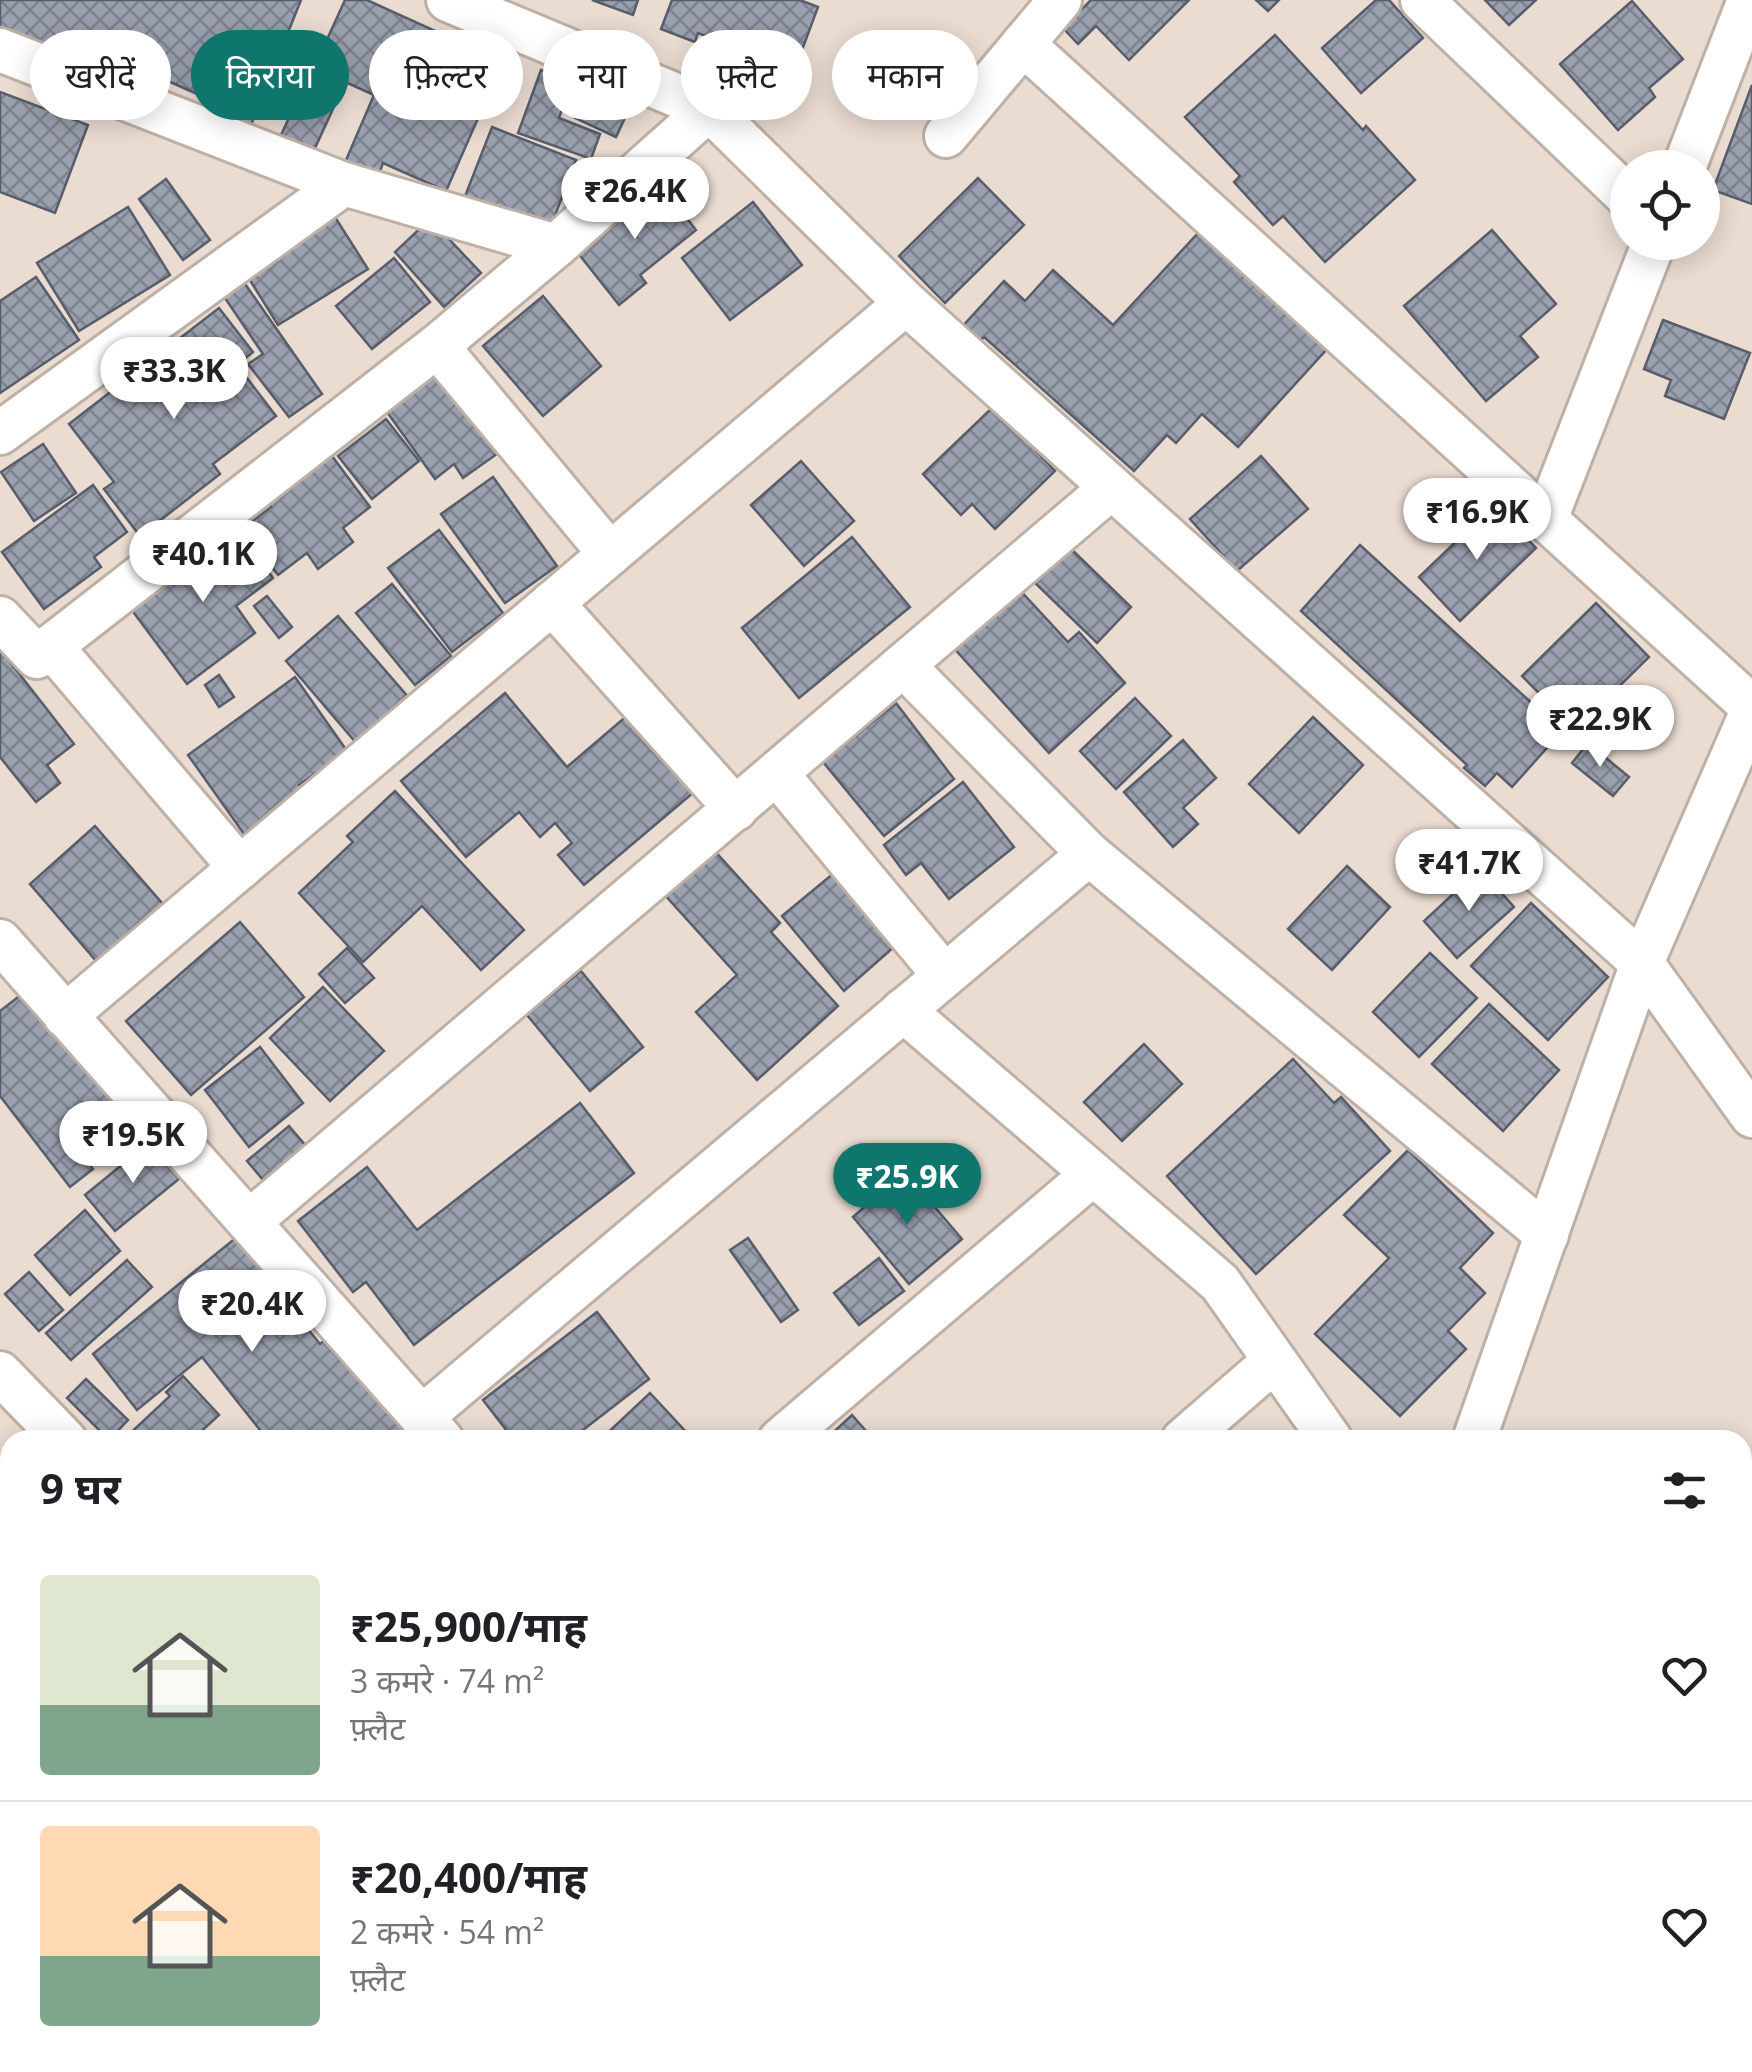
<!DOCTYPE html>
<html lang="hi">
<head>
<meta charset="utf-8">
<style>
	:root { --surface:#fff; --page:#f2f2f2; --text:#202124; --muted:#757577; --line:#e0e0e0; --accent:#0f766e }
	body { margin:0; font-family:"Open Sans","Noto Sans Devanagari",sans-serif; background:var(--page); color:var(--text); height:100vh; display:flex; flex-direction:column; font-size:38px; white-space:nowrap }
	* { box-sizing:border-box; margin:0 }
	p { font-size:32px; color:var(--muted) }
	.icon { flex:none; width:55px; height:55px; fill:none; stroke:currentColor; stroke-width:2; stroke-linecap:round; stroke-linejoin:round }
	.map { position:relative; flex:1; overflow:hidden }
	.panel { position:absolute; left:0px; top:1430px; width:1752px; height:642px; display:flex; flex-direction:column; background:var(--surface); border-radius:30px 30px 0 0; box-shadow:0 5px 25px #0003 }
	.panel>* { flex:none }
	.guide { position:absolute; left:30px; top:30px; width:1000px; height:90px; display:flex; gap:20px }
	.buttons { position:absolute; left:1610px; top:150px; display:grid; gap:20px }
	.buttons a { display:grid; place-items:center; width:110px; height:110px; border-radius:50%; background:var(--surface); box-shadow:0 5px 25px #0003; font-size:50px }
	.price { position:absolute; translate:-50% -85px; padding:0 22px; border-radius:35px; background:#fff; color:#222; font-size:32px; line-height:65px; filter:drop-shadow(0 2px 5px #0008) }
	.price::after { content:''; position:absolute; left:50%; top:60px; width:30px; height:22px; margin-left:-15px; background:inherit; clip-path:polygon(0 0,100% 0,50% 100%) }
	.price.selected { background:var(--accent); color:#fff }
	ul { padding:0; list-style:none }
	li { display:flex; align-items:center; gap:30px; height:250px; padding:0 40px }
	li+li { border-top:2px solid var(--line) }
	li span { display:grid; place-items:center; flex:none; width:280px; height:200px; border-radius:10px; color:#555 }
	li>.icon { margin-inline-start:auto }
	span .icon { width:120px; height:120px; fill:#fffc; stroke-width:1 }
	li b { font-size:42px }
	h2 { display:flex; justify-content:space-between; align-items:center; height:120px; padding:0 40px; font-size:42px }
	.tag { padding:0 35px; border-radius:45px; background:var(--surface); box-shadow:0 5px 25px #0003; font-size:35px; line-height:90px }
	.tag.selected { background:var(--accent); color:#fff }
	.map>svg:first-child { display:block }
	.building { fill:url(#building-cross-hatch); stroke:#585d6b; stroke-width:2.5 }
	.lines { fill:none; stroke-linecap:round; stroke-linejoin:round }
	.minor-casing { stroke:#bfb0a5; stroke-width:48 }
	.minor { stroke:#fff; stroke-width:42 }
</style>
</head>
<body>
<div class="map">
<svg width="1752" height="2072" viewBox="0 0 1752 2072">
	<defs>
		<pattern id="building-cross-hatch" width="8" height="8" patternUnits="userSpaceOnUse" patternTransform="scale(2.5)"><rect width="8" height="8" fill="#9aa0ae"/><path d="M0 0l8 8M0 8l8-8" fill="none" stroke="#7e828d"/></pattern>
	</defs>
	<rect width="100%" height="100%" fill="#ebdcd1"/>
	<g class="building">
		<polygon points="0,0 301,0 249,130 215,116 220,104 161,78 153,97 118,82 124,66 90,51 82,70 0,34"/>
		<polygon points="345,0 367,0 442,34 433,54 461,66 472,42 505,57 446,191 383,163 376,182 343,167 374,95 314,68"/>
		<polygon points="592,0 638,0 633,15"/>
		<polygon points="672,0 800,0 818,7 795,69 698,33 695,42 661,29"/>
		<polygon points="1091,0 1189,0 1129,60 1096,26 1078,44 1063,28"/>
		<polygon points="1256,0 1279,0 1268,11"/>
		<polygon points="1376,0 1389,0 1423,38 1361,93 1322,48"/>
		<polygon points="1485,0 1536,0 1509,25"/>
		<polygon points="1632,1 1683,59 1649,88 1655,97 1618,130 1560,64"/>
		<polygon points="1275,35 1363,130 1366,126 1415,180 1325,262 1283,216 1273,225 1234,182 1240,176 1185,117"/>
		<polygon points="541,70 572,81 559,118 600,134 591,159 518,133"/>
		<polygon points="310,72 343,87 310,159 277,144"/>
		<polygon points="1752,85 1752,204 1713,190"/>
		<polygon points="589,87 630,107 616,137 575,118"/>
		<polygon points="0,92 88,125 55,213 0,192"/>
		<polygon points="492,127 576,160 547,237 462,204"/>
		<polygon points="978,178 1024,225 945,303 899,256"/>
		<polygon points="166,179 210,240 183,260 139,199"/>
		<polygon points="658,181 696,230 640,275 646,283 619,305 574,248"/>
		<polygon points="753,202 802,265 730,320 682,258"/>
		<polygon points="128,207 170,275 79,331 37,263"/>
		<polygon points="333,214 368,269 278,325 243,269"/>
		<polygon points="430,219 481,273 444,307 395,252"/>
		<polygon points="1492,230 1556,304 1520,336 1538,357 1486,401 1404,306"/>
		<polygon points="1199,232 1327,349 1238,447 1202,414 1176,443 1167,435 1134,471 984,337 978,343 961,328 1004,281 1025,301 1053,270 1113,325"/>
		<polygon points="394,258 430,302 372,349 336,306"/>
		<polygon points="36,277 79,340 0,393 0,301"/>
		<polygon points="243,281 322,394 289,417 248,364 263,354 223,295"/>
		<polygon points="543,296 601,366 543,416 483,346"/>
		<polygon points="219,308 253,352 237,365 276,416 213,464 220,474 140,536 104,489 114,482 69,424"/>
		<polygon points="1663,320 1750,353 1724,419 1665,396 1671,380 1644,369"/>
		<polygon points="439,366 501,451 463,478 454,464 435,479 382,405"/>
		<polygon points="994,406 1055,471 995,529 972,504 961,515 923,474"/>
		<polygon points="386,419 419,461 372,499 338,456"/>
		<polygon points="43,444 76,493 34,521 1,472"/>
		<polygon points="329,452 370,507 343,528 353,542 318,569 307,553 278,575 242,529 271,507 266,500"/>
		<polygon points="1261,456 1308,509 1237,571 1190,519"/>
		<polygon points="801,461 854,521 804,566 751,505"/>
		<polygon points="493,477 557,566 505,603 441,514"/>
		<polygon points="93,485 127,532 94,557 101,567 44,609 2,552"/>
		<polygon points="1494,505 1536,548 1460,621 1419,577"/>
		<polygon points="234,525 273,578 236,606 255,633 187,684 128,605"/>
		<polygon points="439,530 503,613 452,652 388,568"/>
		<polygon points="852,537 910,607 799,698 742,628"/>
		<polygon points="1065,543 1131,607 1097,643 1030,578"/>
		<polygon points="1360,545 1562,731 1512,787 1497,773 1485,786 1464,768 1467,765 1301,611"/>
		<polygon points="392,584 451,656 415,685 356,613"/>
		<polygon points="1017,587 1068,642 1079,632 1125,683 1049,753 952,646"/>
		<polygon points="267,596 292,627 279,638 254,606"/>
		<polygon points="1596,603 1649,657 1575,730 1522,676"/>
		<polygon points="338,616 409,698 357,744 286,661"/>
		<polygon points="0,649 74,744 47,765 60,783 36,802 0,757"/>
		<polygon points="219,675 234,697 219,707 205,685"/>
		<polygon points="295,677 347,751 299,785 304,791 244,834 188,755"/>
		<polygon points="505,693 567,767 636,708 701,786 584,885 558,855 572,843 555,823 540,837 519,812 466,857 401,781"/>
		<polygon points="1135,698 1171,736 1116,789 1080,751"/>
		<polygon points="896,703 954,779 884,836 823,762"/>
		<polygon points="1313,717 1363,765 1299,833 1249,784"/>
		<polygon points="1183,740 1216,778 1183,808 1198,824 1173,847 1124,792"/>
		<polygon points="1588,743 1629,777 1613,796 1572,763"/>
		<polygon points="963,782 1014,847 949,899 921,863 906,875 884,845"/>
		<polygon points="395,791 524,930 481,970 422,906 363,962 299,893 353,842 347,836"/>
		<polygon points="95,826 175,918 109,976 30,884"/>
		<polygon points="713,849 780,923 771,932 838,1006 757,1080 696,1012 737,975 664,894"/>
		<polygon points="1347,866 1390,907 1332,970 1288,929"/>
		<polygon points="1480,869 1514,907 1457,958 1424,921"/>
		<polygon points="834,873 895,946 844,991 782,916"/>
		<polygon points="1531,903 1608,977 1548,1040 1471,966"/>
		<polygon points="240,922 304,997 191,1095 126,1021"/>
		<polygon points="347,948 374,978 345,1003 319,974"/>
		<polygon points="1430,953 1477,998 1419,1057 1373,1012"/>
		<polygon points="581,971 643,1047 590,1091 527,1015"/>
		<polygon points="31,987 139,1127 90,1165 93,1169 70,1187 0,1096 0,1011"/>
		<polygon points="323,987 384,1051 330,1101 270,1038"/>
		<polygon points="1489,1004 1559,1070 1503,1131 1432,1064"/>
		<polygon points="1144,1044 1182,1084 1122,1141 1084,1102"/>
		<polygon points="260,1047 303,1103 249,1147 205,1090"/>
		<polygon points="1293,1059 1334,1103 1341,1097 1390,1151 1256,1274 1167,1176"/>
		<polygon points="580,1103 634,1173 414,1345 366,1282 353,1292 298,1221 367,1167 417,1230"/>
		<polygon points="289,1126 307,1147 264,1181 247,1161"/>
		<polygon points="151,1141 180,1178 115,1231 85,1195"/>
		<polygon points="1408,1150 1493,1233 1460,1268 1485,1293 1448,1331 1466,1349 1400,1416 1315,1334 1389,1258 1344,1215"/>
		<polygon points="905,1172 962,1239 909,1284 853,1217"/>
		<polygon points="85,1210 120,1251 70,1295 35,1255"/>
		<polygon points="243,1232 283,1282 275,1288 320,1344 332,1334 418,1432 409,1440 268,1440 202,1357 137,1410 93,1354"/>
		<polygon points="748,1238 798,1310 781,1322 730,1250"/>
		<polygon points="879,1258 904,1291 859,1325 834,1293"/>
		<polygon points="127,1260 152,1287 71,1360 46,1333"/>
		<polygon points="29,1272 63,1310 39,1331 5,1294"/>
		<polygon points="597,1312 649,1379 570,1440 514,1440 483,1400"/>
		<polygon points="183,1376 219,1415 192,1440 123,1440 170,1396 166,1392"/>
		<polygon points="86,1379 128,1420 109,1440 67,1398"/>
		<polygon points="650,1393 687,1433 679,1440 600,1440"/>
		<polygon points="852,1415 874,1440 825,1440"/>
		<polygon points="10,1484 10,1508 0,1497"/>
		<polygon points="10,1523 10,1582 0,1585 0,1526"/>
		<polygon points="10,1638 10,1670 0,1661 0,1649"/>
		<polygon points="1750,1722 1752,1792 1742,1796 1742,1725"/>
		<polygon points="0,1794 10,1803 10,1821 0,1833"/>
		<polygon points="10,1838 10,1877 0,1870 0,1852"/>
		<polygon points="10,1983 10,2042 0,2033 0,1994"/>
		<polygon points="1752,2059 1752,2072 1724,2072"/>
		<polygon points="12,2062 42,2062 32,2072 2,2072"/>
		<polygon points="48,2062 107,2062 117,2072 59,2072"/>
		<polygon points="239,2062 359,2062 356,2065 362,2072 227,2072"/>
		<polygon points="498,2062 536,2062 543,2072 505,2072"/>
		<polygon points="626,2062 656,2062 660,2069 669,2062 774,2062 761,2072 613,2072"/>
		<polygon points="815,2062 856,2062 843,2072 822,2072"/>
		<polygon points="1118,2062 1153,2062 1159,2072 1102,2072"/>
		<polygon points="1157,2062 1209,2062 1212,2068 1203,2072 1162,2072"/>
	</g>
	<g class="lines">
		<g class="minor-casing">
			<g id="minor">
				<polyline points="1422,0 1628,197"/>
				<polyline points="1023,44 1752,707"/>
				<polyline points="0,50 344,184 0,433"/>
				<polyline points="709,109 906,303 1642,963 1752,711"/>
				<polyline points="946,136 1060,0"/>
				<polyline points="1684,168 1749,0"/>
				<polyline points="344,184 556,246"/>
				<polyline points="437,346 610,554"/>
				<polyline points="1546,519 1654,242"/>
				<polyline points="552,603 736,809"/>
				<polyline points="0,618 37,657 437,346 556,246 709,109 448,0"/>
				<polyline points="51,646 240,868"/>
				<polyline points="777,774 944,975"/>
				<polyline points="1089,854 1547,1235"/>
				<polyline points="0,941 442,1440"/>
				<polyline points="1642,963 1752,1116"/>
				<polyline points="903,1010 1220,1283 1331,1440"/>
				<polyline points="65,1016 906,303"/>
				<polyline points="250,1221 1111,488"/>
				<polyline points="0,1373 65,1440"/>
				<polyline points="423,1416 1089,854 903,665"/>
				<polyline points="780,1440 1093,1174"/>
				<polyline points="1183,1440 1274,1361"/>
				<polyline points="1474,1440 1642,963"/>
				<polyline points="1742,1582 1752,1576"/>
				<polyline points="0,1621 10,1609"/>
				<polyline points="0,1964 3,1961 10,1967"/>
				<polyline points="1742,1986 1752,1982"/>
				<polyline points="128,2062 140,2072"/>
				<polyline points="1375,2062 1379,2072"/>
				<polyline points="424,2072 433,2062"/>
				<polyline points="903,2072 915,2062"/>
				<polyline points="1564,2072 1584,2062"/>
			</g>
		</g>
		<use href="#minor" class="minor"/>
	</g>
</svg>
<div class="buttons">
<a><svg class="icon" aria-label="locate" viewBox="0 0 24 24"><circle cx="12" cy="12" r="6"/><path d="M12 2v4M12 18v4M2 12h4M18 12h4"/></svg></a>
</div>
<b class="price" style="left:635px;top:242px">₹26.4K</b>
<b class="price" style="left:174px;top:422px">₹33.3K</b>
<b class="price" style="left:1477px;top:563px">₹16.9K</b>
<b class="price" style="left:203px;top:605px">₹40.1K</b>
<b class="price" style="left:1600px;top:770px">₹22.9K</b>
<b class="price" style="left:1469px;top:914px">₹41.7K</b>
<b class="price" style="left:133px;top:1186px">₹19.5K</b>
<b class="price selected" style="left:907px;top:1228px">₹25.9K</b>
<b class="price" style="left:252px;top:1355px">₹20.4K</b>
<div class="guide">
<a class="tag">खरीदें</a>
<a class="tag selected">किराया</a>
<a class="tag">फ़िल्टर</a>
<a class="tag">नया</a>
<a class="tag">फ़्लैट</a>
<a class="tag">मकान</a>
</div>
<section class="panel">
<h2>9 घर<svg class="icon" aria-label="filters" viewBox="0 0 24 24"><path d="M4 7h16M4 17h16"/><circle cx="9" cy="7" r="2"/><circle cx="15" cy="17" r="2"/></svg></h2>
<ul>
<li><span style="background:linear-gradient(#dfe7d0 65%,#7fa58c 0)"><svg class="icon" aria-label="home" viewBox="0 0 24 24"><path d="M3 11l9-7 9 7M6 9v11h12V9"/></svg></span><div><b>₹25,900/माह</b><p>3 कमरे · 74 m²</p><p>फ़्लैट</p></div><svg class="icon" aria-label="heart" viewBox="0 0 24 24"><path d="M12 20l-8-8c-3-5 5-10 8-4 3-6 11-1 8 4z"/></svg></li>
<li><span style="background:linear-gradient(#ffd9b3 65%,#7fa58c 0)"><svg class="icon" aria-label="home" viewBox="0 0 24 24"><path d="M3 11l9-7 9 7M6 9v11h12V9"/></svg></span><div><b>₹20,400/माह</b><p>2 कमरे · 54 m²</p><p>फ़्लैट</p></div><svg class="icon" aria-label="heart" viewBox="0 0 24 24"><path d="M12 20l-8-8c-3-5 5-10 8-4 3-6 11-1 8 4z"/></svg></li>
</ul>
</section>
</div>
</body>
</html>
